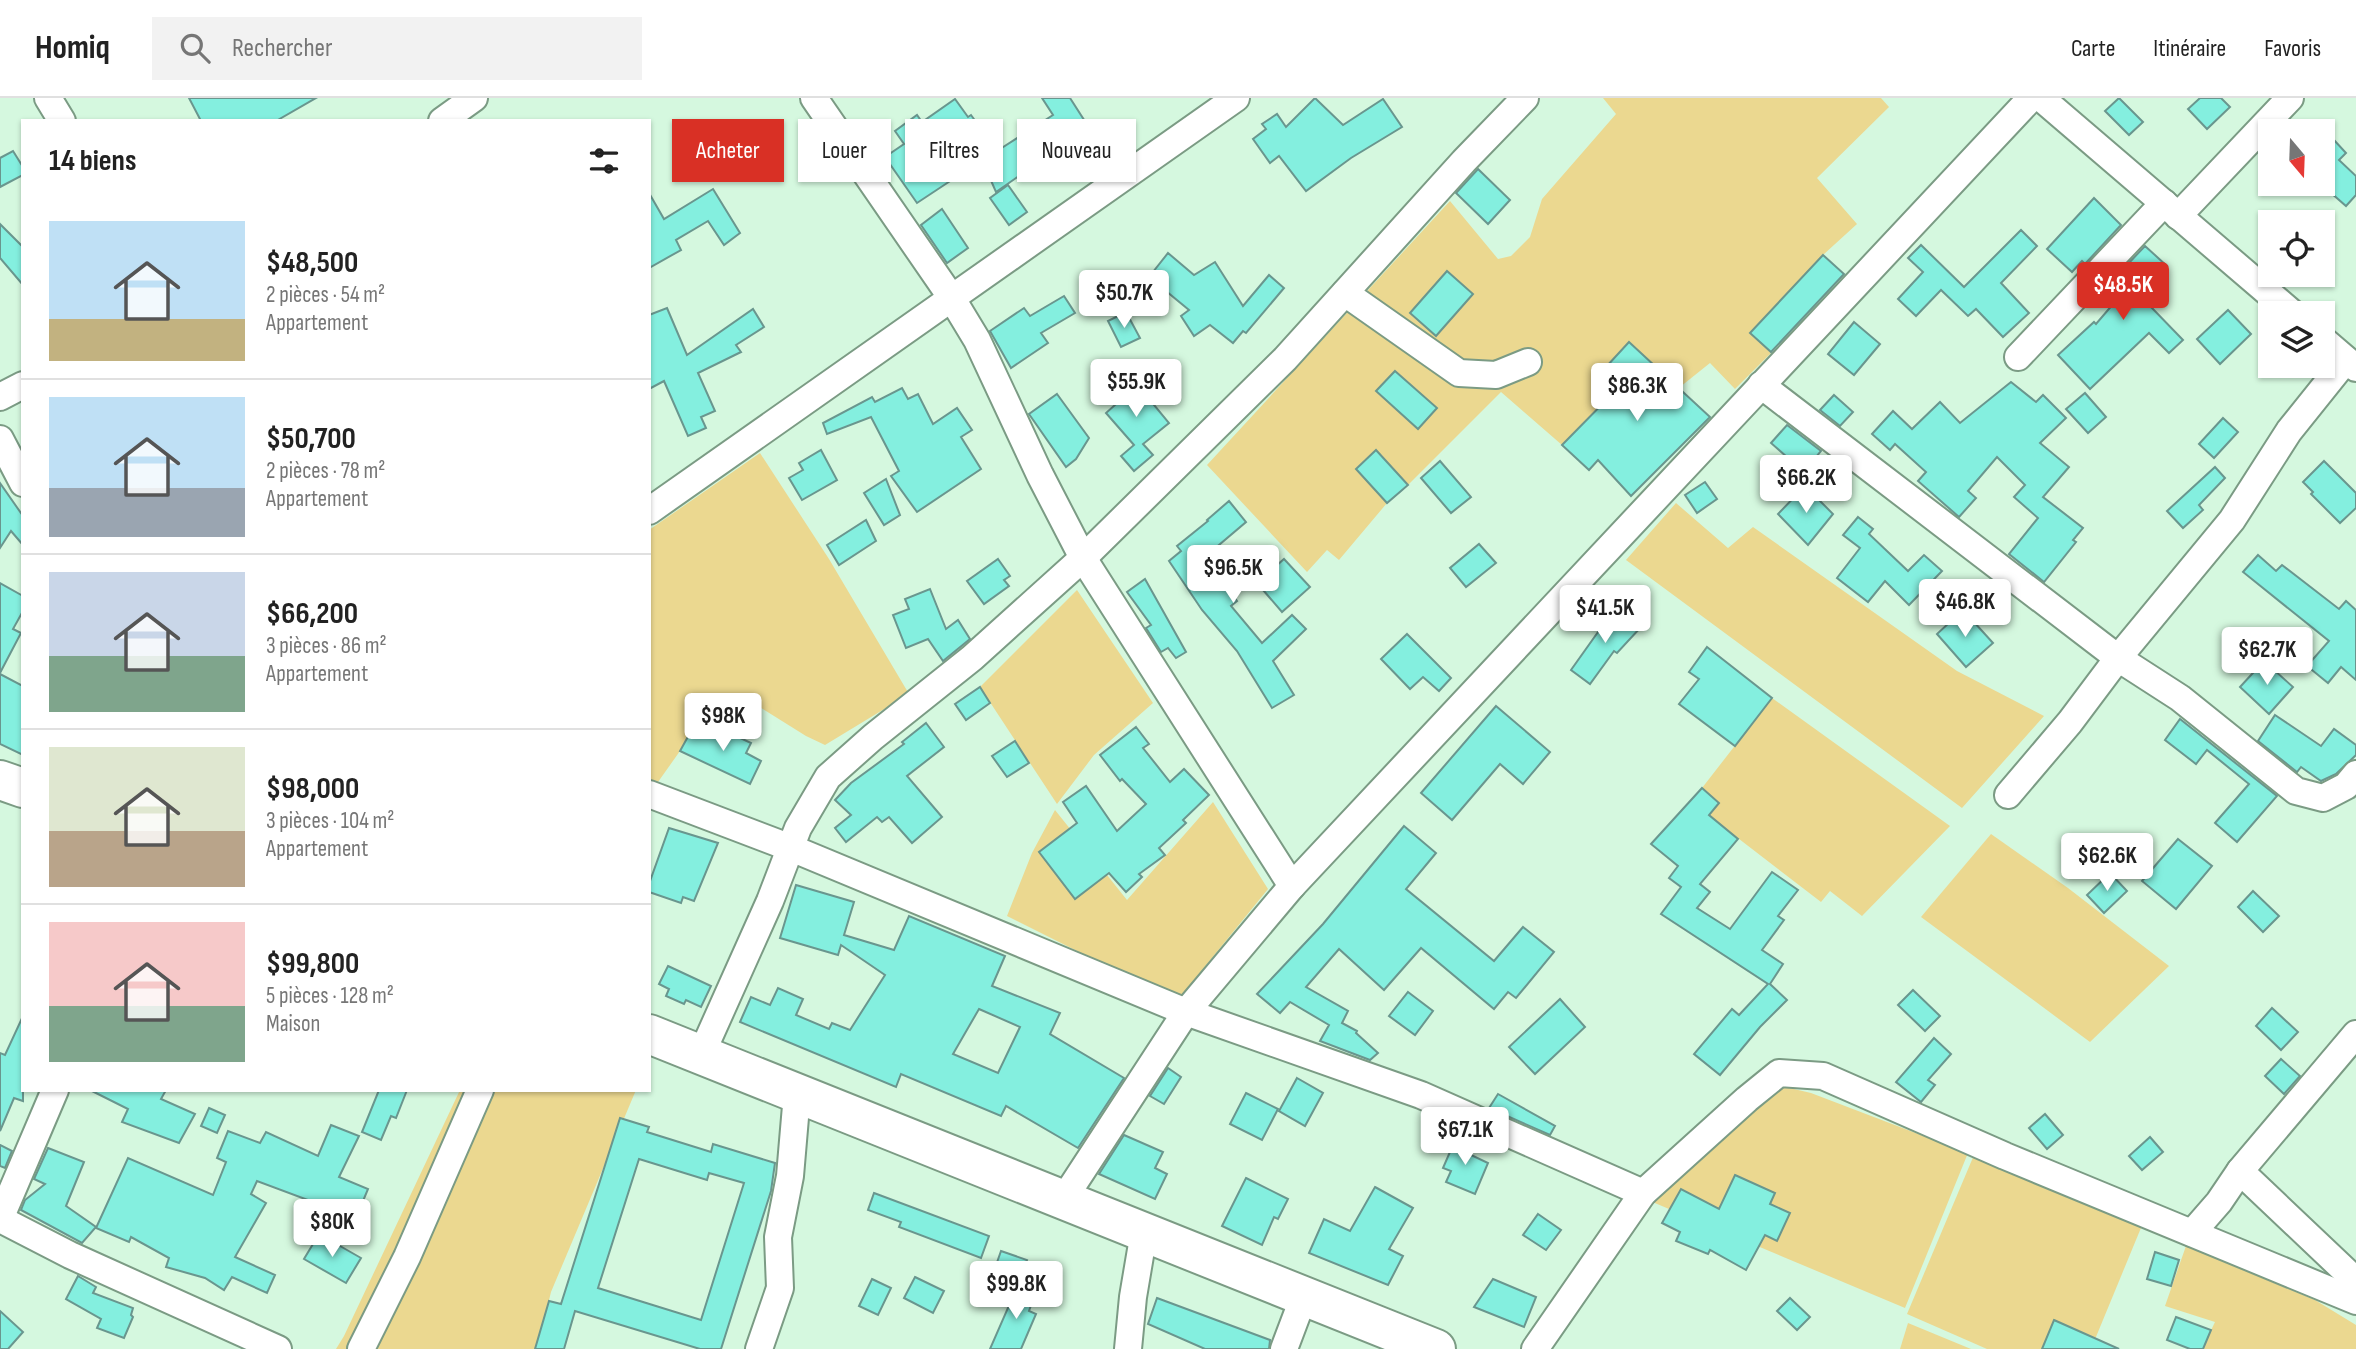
<!DOCTYPE html>
<html lang="fr">
<head>
<meta charset="utf-8">
<style>
	:root { --surface:#fff; --page:#f2f2f2; --text:#222; --muted:#767676; --line:#e0e0e0; --accent:#d93025 }
	body { margin:0; font-family:"Sofia Sans Condensed",sans-serif; background:var(--page); color:var(--text); height:100vh; display:flex; flex-direction:column; font-size:26px; white-space:nowrap }
	* { box-sizing:border-box; margin:0 }
	p { font-size:23px; color:var(--muted) }
	.icon { flex:none; width:38px; height:38px; fill:none; stroke:currentColor; stroke-width:2; stroke-linecap:round; stroke-linejoin:round }
	.map { position:relative; flex:1; overflow:hidden }
	.side { position:absolute; left:21px; top:21px; width:630px; height:973px; display:flex; flex-direction:column; background:var(--surface); border-radius:0px; box-shadow:0 2px 5px #0004 }
	.side>* { flex:none }
	.banner { position:absolute; left:672px; top:21px; width:665px; height:63px; display:flex; gap:14px }
	.needle { width:46px; rotate:161deg }
	.buttons { position:absolute; left:2258px; top:21px; display:grid; gap:14px }
	.buttons a { display:grid; place-items:center; width:77px; height:77px; border-radius:0px; background:var(--surface); box-shadow:0 2px 5px #0004; font-size:35px }
	.price { position:absolute; translate:-50% -60px; padding:0 16px; border-radius:7px; background:#fff; color:#222; font-size:23px; line-height:46px; filter:drop-shadow(0 2px 4px #0008) }
	.price::after { content:''; position:absolute; left:50%; top:42px; width:21px; height:16px; margin-left:-10px; background:inherit; clip-path:polygon(0 0,100% 0,50% 100%) }
	.price.on { background:var(--accent); color:#fff }
	ul { padding:0; list-style:none }
	li { display:flex; align-items:center; gap:21px; height:175px; padding:0 28px }
	li+li { border-top:2px solid var(--line) }
	li span { display:grid; place-items:center; flex:none; width:196px; height:140px; border-radius:0px; color:#555 }
	li>.icon { margin-inline-start:auto }
	span .icon { width:84px; height:84px; fill:#fffc; stroke-width:1 }
	li b { font-size:30px }
	h2 { display:flex; justify-content:space-between; align-items:center; height:84px; padding:0 28px; font-size:30px }
	.chip { padding:0 24px; border-radius:0px; background:var(--surface); box-shadow:0 2px 5px #0004; font-size:24px; line-height:63px }
	.chip.on { background:var(--accent); color:#fff }
	header { display:flex; align-items:center; gap:42px; box-sizing:border-box; height:98px; padding:0 35px; background:var(--surface); border-bottom:2px solid var(--line) }
	header strong { font-size:33px }
	nav { display:flex; gap:38px; margin-inline-start:auto; font-size:24px }
	.search { width:490px; height:63px; background:var(--page); display:flex; align-items:center; gap:18px; box-sizing:border-box; padding:0 24px; border-radius:0px; color:var(--muted); font-size:26px }
	.map>svg:first-child { display:block }
	.green { fill:#ebd890 }
	.building { fill:#84efdf; stroke:#69968e; stroke-width:2; fill-rule:evenodd }
	.lines { fill:none; stroke-linecap:round; stroke-linejoin:round }
	.minor-casing { stroke:#7b9b84; stroke-width:30 }
	.highway-casing { stroke:#7b9b84; stroke-width:42 }
	.minor { stroke:#fff; stroke-width:26 }
	.highway { stroke:#fff; stroke-width:38 }
</style>
</head>
<body>
<header>
<strong>Homiq</strong>
<div class="search"><svg class="icon" aria-label="search" viewBox="0 0 24 24"><circle cx="10" cy="10" r="6"/><path d="M15 15l6 6"/></svg>Rechercher</div>
<nav><a>Carte</a><a>Itinéraire</a><a>Favoris</a></nav>
</header>
<div class="map">
<svg width="2356" height="1251" viewBox="0 0 2356 1251">
	<rect width="100%" height="100%" fill="#d5f8df"/>
	<g class="green">
		<polygon points="1603,0 1881,0 1889,9 1817,80 1857,126 1823,157 1750,235 1772,254 1735,291 1710,265 1680,289 1629,245 1606,269 1647,308 1562,347 1501,294 1408,387 1376,352 1356,370 1387,405 1339,462 1327,452 1307,474 1207,367 1450,103 1498,161 1511,158 1530,139 1542,101 1616,16"/>
		<polygon points="760,355 829,461 909,596 825,647 806,638 742,598 721,631 690,635 680,653 658,684 649,681 649,432"/>
		<polygon points="1676,405 1728,450 1753,429 1957,573 2044,618 1962,710 1626,462"/>
		<polygon points="1077,492 1153,605 1094,657 1057,706 980,589"/>
		<polygon points="1772,600 1950,728 1862,818 1830,793 1821,804 1730,734 1705,720 1719,705 1702,690"/>
		<polygon points="1213,704 1268,791 1177,903 1007,818 1032,755 1055,712 1127,802"/>
		<polygon points="1991,736 2068,790 2169,868 2090,944 1921,819"/>
		<polygon points="1781,988 1811,995 1968,1055 1905,1210 1650,1103"/>
		<polygon points="460,992 636,992 551,1194 537,1251 336,1251 344,1238"/>
		<polygon points="1974,1057 2143,1125 2091,1251 1987,1251 1907,1216"/>
		<polygon points="2186,1148 2315,1202 2356,1227 2356,1251 2202,1251 2215,1224 2165,1208"/>
		<polygon points="1908,1225 1971,1251 1900,1251"/>
	</g>
	<g class="building">
		<polygon points="189,0 316,0 276,23 201,23"/>
		<polygon points="1042,0 1070,0 1086,25 1079,29 1082,34 996,94 982,62 917,105 885,59 904,46 895,33 917,17 922,24 955,1 968,19 971,17 997,53 1053,17"/>
		<polygon points="1315,0 1343,27 1383,1 1402,29 1351,60 1306,93 1279,58 1270,65 1253,41 1266,31 1262,26 1277,16 1286,29"/>
		<polygon points="2119,0 2143,24 2129,37 2105,13"/>
		<polygon points="2200,0 2221,0 2230,9 2207,31 2188,11"/>
		<polygon points="2322,29 2346,55 2339,62 2356,78 2356,97 2346,108 2322,87"/>
		<polygon points="13,53 23,69 23,77 0,89 0,60"/>
		<polygon points="1478,71 1510,102 1488,126 1456,95"/>
		<polygon points="1008,87 1027,114 1009,127 990,100"/>
		<polygon points="713,91 740,135 724,147 708,123 676,142 681,152 649,170 649,95 664,121"/>
		<polygon points="2094,100 2121,127 2085,166 2082,163 2072,174 2047,151"/>
		<polygon points="942,111 968,150 947,165 921,127"/>
		<polygon points="0,126 23,149 23,187 0,160"/>
		<polygon points="2021,132 2037,148 2001,185 2029,215 2003,239 1976,211 1968,218 1941,192 1916,218 1898,201 1923,174 1908,160 1921,147 1964,189"/>
		<polygon points="2145,148 2167,168 2152,184 2163,194 2150,208 2183,242 2169,255 2149,235 2090,291 2058,257 2094,224 2096,226 2120,198 2108,187"/>
		<polygon points="1168,155 1194,177 1215,164 1243,208 1269,177 1284,190 1246,235 1243,233 1233,245 1210,227 1194,238 1181,218 1189,212 1149,179"/>
		<polygon points="1823,157 1844,176 1771,254 1750,235"/>
		<polygon points="1447,173 1473,196 1436,238 1410,215"/>
		<polygon points="1064,198 1075,215 1041,235 1048,245 1011,270 990,233 1024,210 1030,218"/>
		<polygon points="667,210 687,257 753,211 764,229 736,247 741,254 698,275 715,313 701,319 706,330 688,338 664,283 649,291 649,217"/>
		<polygon points="2228,212 2251,236 2220,266 2197,241"/>
		<polygon points="1126,214 1140,240 1121,249 1108,223"/>
		<polygon points="1854,224 1880,246 1854,277 1828,256"/>
		<polygon points="1629,244 1710,319 1631,398 1598,362 1589,372 1562,347 1623,285 1606,269"/>
		<polygon points="1130,272 1142,288 1140,290 1169,325 1143,346 1153,357 1134,373 1121,358 1134,347 1106,315 1126,297 1115,282"/>
		<polygon points="1395,273 1437,310 1418,331 1376,293"/>
		<polygon points="2011,284 2036,304 2043,297 2066,320 2040,345 2069,369 2043,399 2083,430 2073,442 2076,444 2044,484 2009,456 2038,420 2014,399 2025,387 1997,359 1968,393 1976,400 1959,419 1918,383 1926,374 1895,346 1890,352 1872,336 1893,313 1912,331 1940,304 1960,325"/>
		<polygon points="902,290 908,301 918,296 933,326 957,310 972,332 961,339 981,371 917,414 891,378 899,373 871,319 827,336 823,325 872,299 875,304"/>
		<polygon points="2085,295 2106,319 2088,335 2066,311"/>
		<polygon points="1057,296 1089,340 1076,361 1066,369 1029,316"/>
		<polygon points="1834,297 1853,314 1840,328 1820,312"/>
		<polygon points="2223,320 2238,334 2214,360 2199,346"/>
		<polygon points="1787,327 1821,353 1804,374 1771,345"/>
		<polygon points="821,352 837,382 802,402 789,380 803,372 799,365"/>
		<polygon points="1376,352 1408,387 1387,405 1356,371"/>
		<polygon points="1440,363 1471,399 1451,415 1421,380"/>
		<polygon points="2324,363 2356,395 2356,410 2340,425 2311,396 2313,394 2303,384"/>
		<polygon points="2215,369 2225,380 2199,407 2203,412 2183,430 2167,413"/>
		<polygon points="886,381 900,417 884,427 864,395"/>
		<polygon points="1705,384 1717,401 1697,415 1685,397"/>
		<polygon points="0,385 23,418 23,447 11,433 0,450"/>
		<polygon points="1805,388 1833,416 1808,447 1778,416"/>
		<polygon points="1229,403 1246,424 1206,458 1237,503 1231,508 1262,545 1292,517 1306,531 1273,563 1294,597 1272,610 1237,553 1202,512 1169,463 1181,453 1177,448 1208,423 1207,422"/>
		<polygon points="1858,419 1873,431 1869,436 1908,473 1924,457 1942,473 1909,507 1885,483 1868,504 1837,480 1860,450 1843,437"/>
		<polygon points="866,422 876,443 839,467 827,447"/>
		<polygon points="1479,446 1496,465 1466,489 1450,470"/>
		<polygon points="2258,457 2276,473 2282,467 2339,511 2346,503 2356,512 2356,582 2341,569 2328,585 2307,568 2329,543 2243,474"/>
		<polygon points="998,461 1010,478 1004,482 1009,488 984,506 967,483"/>
		<polygon points="1284,461 1310,489 1282,514 1257,485"/>
		<polygon points="1145,481 1186,554 1176,560 1168,550 1161,554 1146,530 1151,527 1127,494"/>
		<polygon points="0,485 23,498 23,513 13,531 21,535 0,575"/>
		<polygon points="930,491 946,531 958,522 970,541 943,563 928,541 906,550 893,517 909,511 905,501"/>
		<polygon points="1963,512 1993,545 1966,569 1937,536"/>
		<polygon points="1613,513 1620,519 1625,514 1641,529 1617,555 1614,553 1590,586 1571,572"/>
		<polygon points="1407,536 1451,580 1439,593 1423,579 1410,591 1381,561"/>
		<polygon points="1707,549 1772,600 1735,648 1679,606 1699,581 1689,574"/>
		<polygon points="2264,563 2293,589 2269,616 2240,589"/>
		<polygon points="0,576 23,588 23,657 0,646"/>
		<polygon points="980,589 990,605 966,622 955,606"/>
		<polygon points="1496,608 1550,654 1523,686 1500,666 1452,722 1421,695"/>
		<polygon points="2275,617 2321,648 2334,631 2356,647 2356,657 2336,676 2321,683 2301,669 2297,674 2258,643"/>
		<polygon points="2180,621 2277,698 2237,744 2215,725 2249,686 2207,652 2196,666 2165,642"/>
		<polygon points="926,625 944,649 907,678 942,719 912,745 889,719 882,724 877,719 846,744 835,730 851,717 835,702 851,685 904,646 902,644"/>
		<polygon points="1136,629 1149,646 1143,650 1170,684 1184,671 1209,697 1183,722 1186,725 1159,750 1165,757 1139,776 1142,779 1126,794 1109,775 1075,801 1039,754 1077,725 1063,704 1086,688 1117,733 1146,706 1122,681 1120,683 1100,657"/>
		<polygon points="721,631 751,645 746,655 761,663 750,686 680,653 690,635"/>
		<polygon points="1015,643 1029,665 1007,679 992,658"/>
		<polygon points="1702,690 1719,705 1709,717 1738,741 1700,786 1710,794 1697,810 1730,831 1772,774 1798,792 1778,818 1784,822 1762,852 1783,866 1770,886 1787,902 1760,929 1720,977 1694,956 1732,911 1739,917 1768,886 1661,816 1681,789 1669,780 1678,768 1651,746"/>
		<polygon points="1404,728 1436,755 1406,791 1494,863 1523,829 1554,854 1516,900 1508,894 1494,911 1421,850 1384,892 1339,851 1306,889 1348,913 1342,925 1357,933 1356,935 1378,955 1370,962 1320,943 1329,927 1290,904 1280,915 1257,896 1323,826"/>
		<polygon points="669,730 718,745 694,803 683,799 681,805 649,794 649,786"/>
		<polygon points="2178,741 2212,768 2176,811 2142,783"/>
		<polygon points="2110,775 2127,793 2104,815 2087,797"/>
		<path d="M796 787 854 804 844 837 894 852 909 818 1005 858 992 888 1060 915 1050 936 1124 980 1078 1050 1006 1008 1001 1018 901 976 896 989 740 924 751 899 770 907 778 890 803 901 796 917 829 931 832 925 850 932 885 877 841 847 838 857 780 840ZM979 911 1020 929 998 975 953 956Z"/>
		<polygon points="2253,793 2279,818 2263,834 2238,809"/>
		<polygon points="668,868 711,888 701,909 686,902 684,906 666,898 669,891 659,886"/>
		<polygon points="1913,892 1940,918 1925,933 1898,907"/>
		<polygon points="1408,894 1433,913 1415,937 1389,918"/>
		<polygon points="1560,901 1585,929 1535,976 1509,949"/>
		<polygon points="2272,910 2298,934 2281,952 2256,928"/>
		<polygon points="23,918 23,1003 14,1000 0,1033 0,955 5,957"/>
		<polygon points="1934,940 1951,956 1928,982 1935,987 1921,1004 1896,984"/>
		<polygon points="2281,961 2300,978 2284,996 2265,978"/>
		<polygon points="1168,970 1181,979 1164,1006 1150,998"/>
		<polygon points="1297,980 1323,995 1305,1028 1279,1013"/>
		<polygon points="90,992 166,992 161,1001 195,1016 179,1045 122,1024 128,1011"/>
		<polygon points="379,992 407,992 396,1020 391,1018 381,1042 362,1034"/>
		<polygon points="1246,995 1278,1011 1262,1042 1230,1026"/>
		<polygon points="1498,996 1555,1028 1550,1037 1489,1010"/>
		<polygon points="209,1010 225,1017 217,1035 201,1028"/>
		<polygon points="2045,1016 2063,1037 2047,1051 2029,1030"/>
		<path d="M620 1020 649 1029 647 1034 711 1054 713 1046 775 1065 771 1093 721 1251H700L575 1213 564 1251H535L549 1203 561 1206ZM639 1061 707 1082 709 1075 744 1085 701 1222 598 1190Z"/>
		<polygon points="331,1027 359,1038 339,1079 368,1091 356,1120 257,1083 251,1096 266,1105 235,1159 275,1177 267,1195 232,1179 224,1192 205,1180 166,1169 169,1160 131,1139 129,1144 96,1130 128,1060 213,1097 226,1064 217,1060 228,1033 260,1045 266,1034 318,1058"/>
		<polygon points="1124,1037 1163,1054 1155,1070 1167,1076 1155,1101 1099,1076"/>
		<polygon points="2150,1039 2163,1054 2142,1072 2129,1058"/>
		<polygon points="1456,1040 1475,1048 1471,1057 1488,1065 1475,1096 1446,1084 1451,1073 1443,1070"/>
		<polygon points="0,1047 12,1053 5,1070 0,1068"/>
		<polygon points="48,1050 84,1064 66,1108 96,1129 82,1145 21,1112 25,1102 45,1086 34,1081"/>
		<polygon points="1735,1077 1775,1095 1770,1106 1790,1115 1777,1143 1765,1137 1746,1172 1710,1152 1708,1156 1676,1143 1680,1134 1662,1125 1681,1091 1719,1111"/>
		<polygon points="1246,1080 1288,1101 1278,1121 1274,1119 1262,1147 1222,1128"/>
		<polygon points="1375,1089 1413,1110 1389,1151 1403,1158 1388,1187 1309,1155 1324,1121 1350,1133"/>
		<polygon points="874,1095 989,1138 981,1160 899,1129 901,1124 868,1112"/>
		<polygon points="1538,1116 1561,1132 1546,1152 1523,1137"/>
		<polygon points="319,1136 361,1160 346,1185 304,1161"/>
		<polygon points="1001,1153 1027,1162 1020,1181 994,1173"/>
		<polygon points="2155,1154 2179,1162 2171,1188 2147,1181"/>
		<polygon points="78,1178 96,1189 93,1195 133,1210 131,1217 133,1219 124,1240 97,1230 101,1221 66,1201"/>
		<polygon points="915,1179 944,1193 933,1215 904,1200"/>
		<polygon points="872,1181 891,1190 878,1217 859,1208"/>
		<polygon points="1493,1181 1536,1199 1524,1229 1474,1209"/>
		<polygon points="1018,1187 1036,1193 1029,1213 1036,1216 1021,1251 990,1251"/>
		<polygon points="1157,1200 1270,1242 1269,1251 1205,1251 1148,1226"/>
		<polygon points="1790,1200 1810,1219 1797,1232 1777,1213"/>
		<polygon points="0,1213 23,1234 8,1251 0,1251"/>
		<polygon points="2176,1219 2211,1232 2203,1251 2190,1251 2167,1242"/>
		<polygon points="2054,1222 2119,1251 2042,1251"/>
	</g>
	<g class="lines">
		<g class="minor-casing">
			<g id="minor">
				<polyline points="48,0 62,23"/>
				<polyline points="814,0 951,199 977,242 1040,377 1083,460 1292,788"/>
				<polyline points="2041,0 2292,215"/>
				<polyline points="442,23 474,0"/>
				<polyline points="2178,118 2290,0"/>
				<polyline points="1345,195 1459,275 1496,277 1528,264"/>
				<polyline points="2322,241 2356,270"/>
				<polyline points="2018,259 2164,105"/>
				<polyline points="1761,287 2118,560 2232,422 2289,333 2346,262"/>
				<polyline points="0,299 23,287"/>
				<polyline points="0,341 23,385"/>
				<polyline points="649,413 1236,0"/>
				<polyline points="649,696 791,750 1186,914 1421,997 1643,1095"/>
				<polyline points="2008,697 2070,624 2118,560 2180,600 2296,693 2323,700 2346,688 2356,676"/>
				<polyline points="2356,936 2240,1073 2356,1183"/>
				<polyline points="701,957 770,803 798,730 828,679 873,639 972,560 1083,460 1285,261 1464,63 1525,0"/>
				<polyline points="1063,1102 1186,914 1292,788 2031,0"/>
				<polyline points="0,1121 70,1157 278,1251"/>
				<polyline points="0,1121 55,992"/>
				<polyline points="2192,1135 2219,1104 2240,1073"/>
				<polyline points="361,1251 407,1159 480,992"/>
				<polyline points="759,1251 780,1190 778,1139 790,1078 797,996"/>
				<polyline points="1128,1251 1133,1199 1144,1134"/>
				<polyline points="1284,1251 1304,1198"/>
				<polyline points="1535,1251 1643,1095 1747,1001 1779,975 1823,978 2005,1058 2356,1203"/>
			</g>
		</g>
		<g class="highway-casing">
			<g id="highway">
				<polyline points="0,682 23,690"/>
				<polyline points="649,936 1436,1251"/>
			</g>
		</g>
		<use href="#minor" class="minor"/>
		<use href="#highway" class="highway"/>
	</g>
</svg>
<div class="buttons">
<a><svg class="needle" viewBox="-14 -14 28 28"><path d="M0-13l5 13h-10z" fill="#e53935"/><path d="M0 13l5-13h-10z" fill="#767676"/></svg></a>
<a><svg class="icon" aria-label="locate" viewBox="0 0 24 24"><circle cx="12" cy="12" r="6"/><path d="M12 2v4M12 18v4M2 12h4M18 12h4"/></svg></a>
<a><svg class="icon" aria-label="layers" viewBox="0 0 24 24"><path d="M12 4l9 5-9 5-9-5zM3 14l9 5 9-5"/></svg></a>
</div>
<b class="price on" style="left:2123px;top:224px">$48.5K</b>
<b class="price" style="left:1124px;top:232px">$50.7K</b>
<b class="price" style="left:1136px;top:321px">$55.9K</b>
<b class="price" style="left:1637px;top:325px">$86.3K</b>
<b class="price" style="left:1806px;top:417px">$66.2K</b>
<b class="price" style="left:1233px;top:507px">$96.5K</b>
<b class="price" style="left:1965px;top:541px">$46.8K</b>
<b class="price" style="left:1605px;top:547px">$41.5K</b>
<b class="price" style="left:2267px;top:589px">$62.7K</b>
<b class="price" style="left:723px;top:655px">$98K</b>
<b class="price" style="left:2107px;top:795px">$62.6K</b>
<b class="price" style="left:1465px;top:1069px">$67.1K</b>
<b class="price" style="left:332px;top:1161px">$80K</b>
<b class="price" style="left:1016px;top:1223px">$99.8K</b>
<div class="banner">
<a class="chip on">Acheter</a>
<a class="chip">Louer</a>
<a class="chip">Filtres</a>
<a class="chip">Nouveau</a>
</div>
<section class="side">
<h2>14 biens<svg class="icon" aria-label="filters" viewBox="0 0 24 24"><path d="M4 7h16M4 17h16"/><circle cx="9" cy="7" r="2"/><circle cx="15" cy="17" r="2"/></svg></h2>
<ul>
<li><span style="background:linear-gradient(#bfe0f5 70%,#c2b280 0)"><svg class="icon" aria-label="home" viewBox="0 0 24 24"><path d="M3 11l9-7 9 7M6 9v11h12V9"/></svg></span><div><b>$48,500</b><p>2 pièces · 54 m²</p><p>Appartement</p></div></li>
<li><span style="background:linear-gradient(#bfe0f5 65%,#9aa5b1 0)"><svg class="icon" aria-label="home" viewBox="0 0 24 24"><path d="M3 11l9-7 9 7M6 9v11h12V9"/></svg></span><div><b>$50,700</b><p>2 pièces · 78 m²</p><p>Appartement</p></div></li>
<li><span style="background:linear-gradient(#c9d6e8 60%,#7fa58c 0)"><svg class="icon" aria-label="home" viewBox="0 0 24 24"><path d="M3 11l9-7 9 7M6 9v11h12V9"/></svg></span><div><b>$66,200</b><p>3 pièces · 86 m²</p><p>Appartement</p></div></li>
<li><span style="background:linear-gradient(#dfe7d0 60%,#b9a48a 0)"><svg class="icon" aria-label="home" viewBox="0 0 24 24"><path d="M3 11l9-7 9 7M6 9v11h12V9"/></svg></span><div><b>$98,000</b><p>3 pièces · 104 m²</p><p>Appartement</p></div></li>
<li><span style="background:linear-gradient(#f6c9c9 60%,#7fa58c 0)"><svg class="icon" aria-label="home" viewBox="0 0 24 24"><path d="M3 11l9-7 9 7M6 9v11h12V9"/></svg></span><div><b>$99,800</b><p>5 pièces · 128 m²</p><p>Maison</p></div></li>
</ul>
</section>
</div>
</body>
</html>
